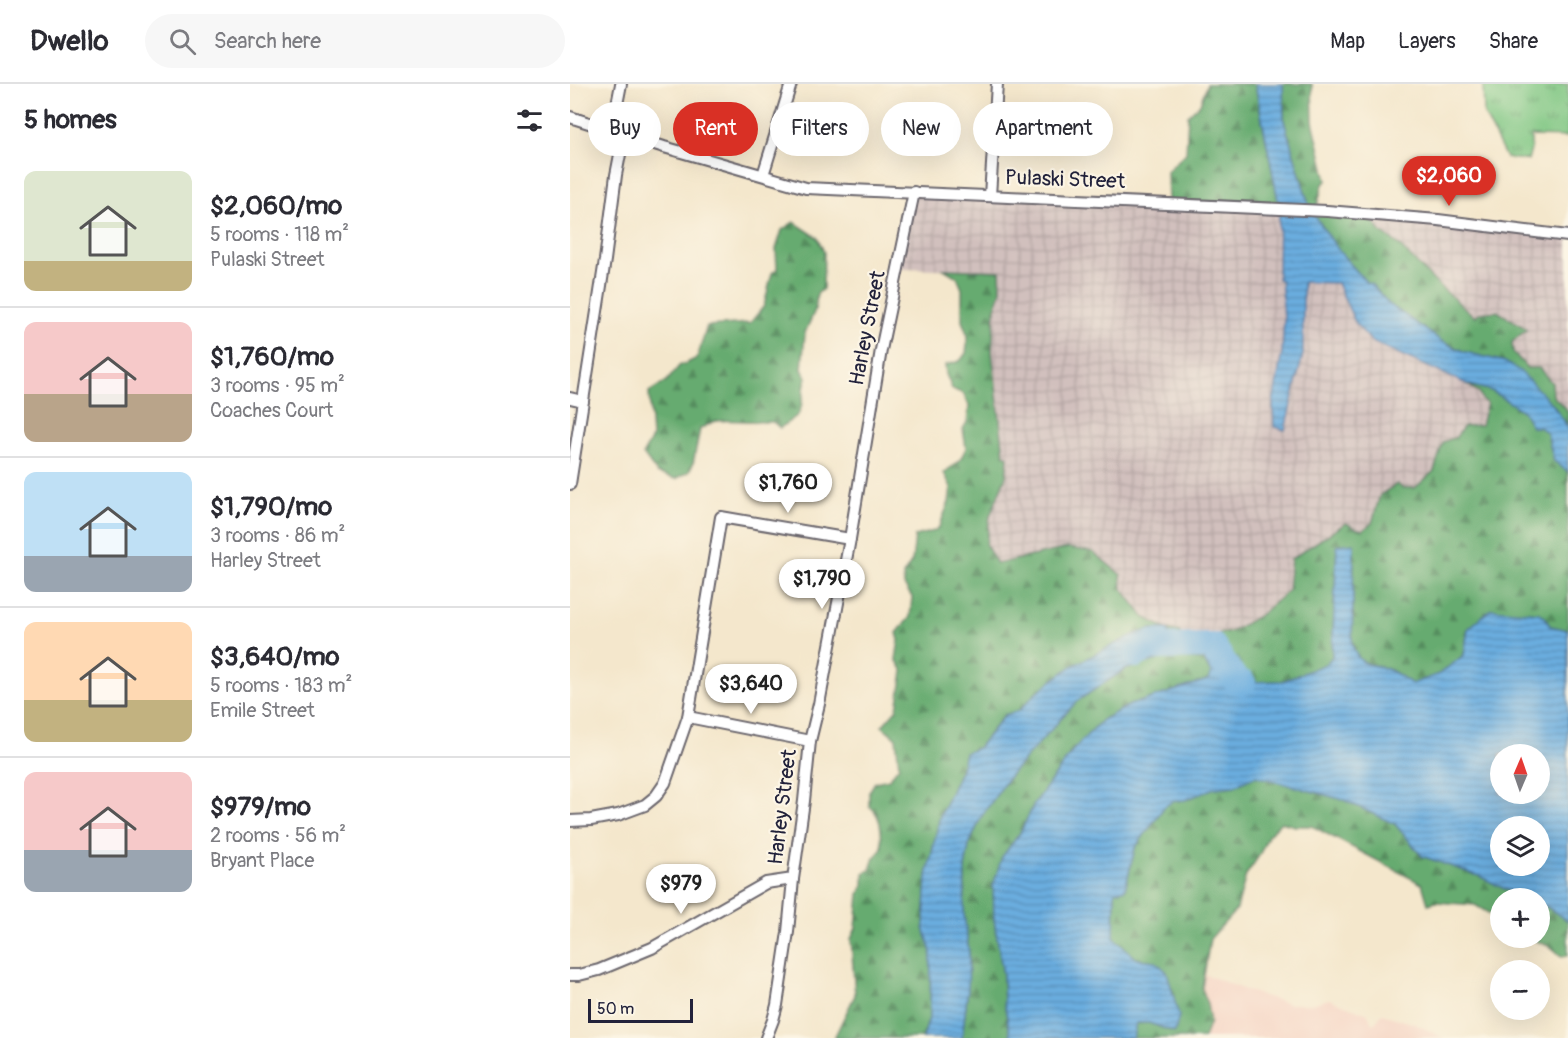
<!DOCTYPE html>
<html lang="en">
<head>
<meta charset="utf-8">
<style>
	:root { --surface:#fff; --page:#f7f7f7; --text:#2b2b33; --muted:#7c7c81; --line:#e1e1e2; --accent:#d93025 }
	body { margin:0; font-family:Pangolin,sans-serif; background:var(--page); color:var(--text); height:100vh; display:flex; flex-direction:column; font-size:22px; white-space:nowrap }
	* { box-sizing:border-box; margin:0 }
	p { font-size:20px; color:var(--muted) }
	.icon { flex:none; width:33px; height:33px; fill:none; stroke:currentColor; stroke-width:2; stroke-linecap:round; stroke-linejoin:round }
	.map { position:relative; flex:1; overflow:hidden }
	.details { display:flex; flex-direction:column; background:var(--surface); width:570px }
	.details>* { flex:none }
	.guide { position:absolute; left:18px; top:18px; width:570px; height:54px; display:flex; gap:12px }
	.needle { width:39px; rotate:2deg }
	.fabs { position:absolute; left:920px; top:660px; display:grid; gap:12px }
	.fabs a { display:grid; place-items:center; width:60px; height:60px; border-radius:50%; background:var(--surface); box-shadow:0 6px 24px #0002; font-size:30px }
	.scale { position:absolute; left:18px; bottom:15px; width:105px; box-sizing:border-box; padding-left:6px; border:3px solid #22223b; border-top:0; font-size:16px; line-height:21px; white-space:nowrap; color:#22223b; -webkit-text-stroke:4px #fcf5e5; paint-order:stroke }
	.price { position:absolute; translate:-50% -51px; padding:0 14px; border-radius:21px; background:#fff; color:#222; font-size:20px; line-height:39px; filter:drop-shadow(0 2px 3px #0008) }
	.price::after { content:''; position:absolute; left:50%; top:36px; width:18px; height:14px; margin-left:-9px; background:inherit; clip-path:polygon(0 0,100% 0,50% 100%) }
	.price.current { background:var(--accent); color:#fff }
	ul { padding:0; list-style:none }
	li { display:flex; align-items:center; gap:18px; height:150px; padding:0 24px }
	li+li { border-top:2px solid var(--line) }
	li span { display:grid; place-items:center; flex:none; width:168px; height:120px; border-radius:12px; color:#555 }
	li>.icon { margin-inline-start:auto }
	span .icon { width:72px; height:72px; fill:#fffc; stroke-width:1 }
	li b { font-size:26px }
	h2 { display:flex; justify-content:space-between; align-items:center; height:72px; padding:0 24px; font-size:26px }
	.chip { padding:0 21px; border-radius:27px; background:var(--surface); box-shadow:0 6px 24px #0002; font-size:21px; line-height:54px }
	.chip.current { background:var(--accent); color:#fff }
	header { display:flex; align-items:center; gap:36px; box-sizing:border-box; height:84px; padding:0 30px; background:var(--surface); border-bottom:2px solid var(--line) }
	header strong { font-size:28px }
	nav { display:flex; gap:33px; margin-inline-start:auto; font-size:21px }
	.search { width:420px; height:54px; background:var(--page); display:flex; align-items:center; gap:15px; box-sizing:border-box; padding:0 21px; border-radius:33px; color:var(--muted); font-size:22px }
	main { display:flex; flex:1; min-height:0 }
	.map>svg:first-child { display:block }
	.built { fill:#f5d3c2 }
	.industrial { fill:url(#industrial-grid) }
	.forest { fill:url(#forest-firs); stroke:#446656; stroke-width:1.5 }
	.park { fill:url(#park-tufts); stroke:#50745e; stroke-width:1.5 }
	.water { fill:url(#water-rules); stroke:#46688d; stroke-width:1.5; fill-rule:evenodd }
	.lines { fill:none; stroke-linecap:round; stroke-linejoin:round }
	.river { stroke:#6aaddf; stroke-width:26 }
	.street-casing { stroke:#6c676e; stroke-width:14 }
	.street { stroke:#fff; stroke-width:10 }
	.labels { text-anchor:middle; stroke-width:4.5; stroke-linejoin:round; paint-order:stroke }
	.street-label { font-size:21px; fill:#22223b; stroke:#fcf5e5 }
</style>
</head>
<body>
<header>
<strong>Dwello</strong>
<div class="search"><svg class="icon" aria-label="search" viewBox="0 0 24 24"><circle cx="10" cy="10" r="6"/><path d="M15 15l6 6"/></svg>Search here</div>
<nav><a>Map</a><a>Layers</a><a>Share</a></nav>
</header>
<main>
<section class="details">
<h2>5 homes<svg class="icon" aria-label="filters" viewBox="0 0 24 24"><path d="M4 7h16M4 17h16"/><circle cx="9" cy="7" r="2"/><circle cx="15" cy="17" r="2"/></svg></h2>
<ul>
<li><span style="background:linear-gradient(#dfe7d0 75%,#c2b280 0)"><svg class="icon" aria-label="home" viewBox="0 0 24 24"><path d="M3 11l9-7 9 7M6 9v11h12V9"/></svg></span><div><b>$2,060/mo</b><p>5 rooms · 118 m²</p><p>Pulaski Street</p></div></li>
<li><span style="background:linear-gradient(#f6c9c9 60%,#b9a48a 0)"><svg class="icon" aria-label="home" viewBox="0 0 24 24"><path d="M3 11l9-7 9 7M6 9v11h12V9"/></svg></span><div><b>$1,760/mo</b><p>3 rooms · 95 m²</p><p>Coaches Court</p></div></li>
<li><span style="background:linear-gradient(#bfe0f5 70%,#9aa5b1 0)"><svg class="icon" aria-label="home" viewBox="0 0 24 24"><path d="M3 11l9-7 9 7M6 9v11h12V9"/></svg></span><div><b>$1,790/mo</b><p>3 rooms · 86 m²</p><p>Harley Street</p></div></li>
<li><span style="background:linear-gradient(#ffd9b3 65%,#c2b280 0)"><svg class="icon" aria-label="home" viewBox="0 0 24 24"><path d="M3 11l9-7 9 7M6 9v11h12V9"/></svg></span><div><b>$3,640/mo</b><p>5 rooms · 183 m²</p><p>Emile Street</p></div></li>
<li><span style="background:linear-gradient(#f6c9c9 65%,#9aa5b1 0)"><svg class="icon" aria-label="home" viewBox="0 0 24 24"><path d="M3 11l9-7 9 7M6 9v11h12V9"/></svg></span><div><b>$979/mo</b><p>2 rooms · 56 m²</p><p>Bryant Place</p></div></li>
</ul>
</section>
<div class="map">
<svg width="998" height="954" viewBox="0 0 998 954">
	<defs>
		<pattern id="industrial-grid" width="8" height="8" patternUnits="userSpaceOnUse" patternTransform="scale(1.5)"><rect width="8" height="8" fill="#d1c0bd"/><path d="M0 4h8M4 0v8" fill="none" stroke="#b3a5a3"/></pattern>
		<pattern id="forest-firs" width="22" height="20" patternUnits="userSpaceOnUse" patternTransform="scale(1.5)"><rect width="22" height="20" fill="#66ab70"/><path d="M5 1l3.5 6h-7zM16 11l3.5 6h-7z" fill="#548b5d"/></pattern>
		<pattern id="park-tufts" width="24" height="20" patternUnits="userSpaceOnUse" patternTransform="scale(1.5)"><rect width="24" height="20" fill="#7ec682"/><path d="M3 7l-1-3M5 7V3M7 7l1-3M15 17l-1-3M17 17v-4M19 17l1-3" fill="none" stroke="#67a06c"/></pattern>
		<pattern id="water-rules" width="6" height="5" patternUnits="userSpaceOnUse" patternTransform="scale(1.5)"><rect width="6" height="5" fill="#6aaddf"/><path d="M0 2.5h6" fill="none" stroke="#578cb6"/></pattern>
	</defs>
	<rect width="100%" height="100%" fill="#fcf5e5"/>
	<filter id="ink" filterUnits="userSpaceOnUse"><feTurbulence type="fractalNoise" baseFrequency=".0167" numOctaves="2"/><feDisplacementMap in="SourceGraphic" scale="12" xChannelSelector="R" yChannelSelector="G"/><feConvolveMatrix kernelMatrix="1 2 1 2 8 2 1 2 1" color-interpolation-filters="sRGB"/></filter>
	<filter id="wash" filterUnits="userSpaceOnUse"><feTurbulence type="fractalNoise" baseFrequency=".008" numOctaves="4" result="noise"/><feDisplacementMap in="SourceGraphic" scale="24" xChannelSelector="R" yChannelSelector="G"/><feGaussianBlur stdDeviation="1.35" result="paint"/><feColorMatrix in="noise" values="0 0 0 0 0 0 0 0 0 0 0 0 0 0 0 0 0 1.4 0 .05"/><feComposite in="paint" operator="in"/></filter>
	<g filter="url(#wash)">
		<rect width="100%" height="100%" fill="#f4e7cc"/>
		<polygon class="built" points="634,890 675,906 719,920 742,920 759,915 798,930 802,940 806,938 812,930 845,940 874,954 634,954 640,938 632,904"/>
		<g class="industrial">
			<polygon points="345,110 709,121 708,194 713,197 710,197 714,235 712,269 724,305 733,270 733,198 767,199 786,240 802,258 892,298 896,299 897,301 909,308 912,315 917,319 911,341 873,358 864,387 845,404 832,404 810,411 802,439 793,446 785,444 721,475 718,506 690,531 661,548 641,551 638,559 633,558 630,564 632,573 631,576 610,574 606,569 610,549 597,545 574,533 533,478 523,468 498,464 426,480 416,461 420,432 436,392 422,268 425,224 431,208 430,187 330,184"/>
			<polygon points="797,130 998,151 998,327 983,312 982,299 957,284 943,268 942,258 956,245 909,229 905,233 866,199 827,159 812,149"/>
		</g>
		<g class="forest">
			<polygon points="637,0 685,0 709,121 598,118 597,87 616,69 618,31 630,20"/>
			<polygon points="713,0 742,0 743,37 757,97 753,100 746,126 797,130 812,149 827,159 866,199 905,233 909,229 927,227 957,245 942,258 943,268 957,284 969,284 982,299 983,312 998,327 998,343 983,321 935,278 895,268 873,258 819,220 801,200 797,199 769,167 740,125 714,37"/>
			<path d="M224 138 247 153 254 168 253 205 247 210 245 226 235 249 232 285 236 293 231 324 228 331 210 344 203 338C187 339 156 334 143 338 139 340 134 343 130 345L123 380 119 388 106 395 87 389 73 370 82 354 79 308 97 297 110 281 115 280 127 274 137 242 180 239 194 222 202 189 207 185 206 165 212 146Z"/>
			<path d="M374 185 430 187 431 208 425 224 422 268 434 371 438 373 436 392 420 432 416 461 427 480 498 464 523 468 551 491 552 504 574 533 597 545H582L467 608 449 627 434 631 408 664 395 669 391 685 370 732 357 792 354 843 361 868 360 931 353 954H264L285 911 281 855 286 844 289 810 294 800V789L300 786 304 774 312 765C311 750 313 732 299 722V708L305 698 319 695 329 682 326 654 312 642 327 625 333 587 326 575 329 556 327 549 340 533 342 513 334 501 333 491 342 477 345 452 364 447 369 443 379 418 381 403 374 389 390 376 396 364 393 345 397 338 399 322 394 310 382 305 376 290 375 281 390 277 396 269 398 252 392 237V205L387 193Z"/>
			<path d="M896 300 922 307 953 327 962 343H970L977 349 984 377 998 388V546L980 542 975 533 898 545 894 571 869 590 842 600C834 595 826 588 818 585 797 578 790 584 782 560L784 460 767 462 762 573 756 580 713 597 682 598 666 590 638 559 641 551 661 548 690 531 718 507 721 475 776 439 785 444 793 446 802 439 810 411 827 400 832 404H845L864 387 873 358 886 353 894 342 911 341 917 319 912 316 909 308Z"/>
			<polygon points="598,545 610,548 606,569 610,574 631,576 632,573 641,589 638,596 560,621 532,636 504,665 465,719 450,749 432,773 424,835 433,891 434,918 441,954 392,954 398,905 399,869 394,830 395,783 399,761 411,733 440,691 507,617 554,586 594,574 600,556"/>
			<polygon points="686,692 774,716 825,740 852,772 909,792 953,814 930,814 930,836 905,821 866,818 858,820 852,800 742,742 725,742 711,738 698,752 689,772 676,791 667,825 640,855 632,904 637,920 640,938 634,954 563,954 565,939 579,939 604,948 585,877 567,875 544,854 545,808 555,805 565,764 594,723 603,717 615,716 644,704 664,702"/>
			<polygon points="969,821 977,823 998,837 998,872 991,872 981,863 959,854 969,854"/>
		</g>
		<polygon class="park" points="913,0 998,0 998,53 961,52 961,66 958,76 936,74 914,30"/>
		<g class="water">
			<polygon points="685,0 713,0 714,37 740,125 769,167 797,199 801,200 819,220 873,258 895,268 935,278 950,287 983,321 998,343 998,388 984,377 977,349 970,343 962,343 953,327 922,307 896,300 896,299 892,298 802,258 786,240 767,199 733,198 733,270 715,346 704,343 703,319 712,269 714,235 711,196 708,195 709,121"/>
			<path d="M784 459 782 560C790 584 797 578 817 585 826 588 834 595 842 600L869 590 894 571 898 545 921 525 969 529 975 533 980 542 998 546V837L977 823 969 821V814H953L909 792 852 772 825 740 774 716 686 692 664 702 644 704 615 716 603 717 594 723 565 764 555 805 545 808 544 854 567 875 585 877 597 888 609 932 605 948 579 939H566L563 954H441L434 918 433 891 424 835 423 802 432 773 450 749 465 719 504 665 532 636 560 621 638 596 641 589C636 578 628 570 633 558L638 559 666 590 682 598 713 597 756 580 762 573 767 461ZM969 670V710H930V670ZM969 742V782H930V742Z"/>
			<polygon points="582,545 598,545 600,556 594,574 554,586 507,617 440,691 411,733 399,761 395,783 394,830 399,869 398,905 392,954 353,954 360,931 361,868 354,843 357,792 370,732 391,685 395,669 408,664 435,631 449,627 467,608 502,582 565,550"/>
		</g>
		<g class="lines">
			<polyline class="river" points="566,571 580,563 643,562 667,598 673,599"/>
		</g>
	</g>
	<g filter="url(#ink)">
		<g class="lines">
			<g class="street-casing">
				<g id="street">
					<polyline points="0,33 94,63 236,104 757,127 868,136 998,152"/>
					<polyline points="42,46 51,0"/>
					<polyline points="193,91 221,0"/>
					<polyline points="420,112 427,0"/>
					<polyline points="0,314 13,317"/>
					<polyline points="0,400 35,176 46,91 54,50"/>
					<polyline points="118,633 240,657"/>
					<polyline points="0,737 21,736 48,731 75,721 86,712 95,699 118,633 151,433 280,455"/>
					<polyline points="0,891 9,891 29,886 82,864 196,799 223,795"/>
					<polyline points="196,954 203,936 207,921 218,848 223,795 234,717 240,657 249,620 280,455 311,266 344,108"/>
				</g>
			</g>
			<use href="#street" class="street"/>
		</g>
	</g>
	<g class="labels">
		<g class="street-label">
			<text transform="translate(495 95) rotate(2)" y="7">Pulaski Street</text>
			<text transform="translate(297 244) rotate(-79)" y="7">Harley Street</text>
			<text transform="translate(212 723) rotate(-83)" y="7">Harley Street</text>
		</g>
	</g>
</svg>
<div class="fabs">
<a><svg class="needle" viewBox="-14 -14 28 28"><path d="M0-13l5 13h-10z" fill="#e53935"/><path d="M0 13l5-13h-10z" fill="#7c7c81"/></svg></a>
<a><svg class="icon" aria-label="layers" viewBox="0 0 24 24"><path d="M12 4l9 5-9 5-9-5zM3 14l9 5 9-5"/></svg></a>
<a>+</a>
<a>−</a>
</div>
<div class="scale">50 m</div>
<b class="price current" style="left:879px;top:123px">$2,060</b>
<b class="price" style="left:218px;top:430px">$1,760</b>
<b class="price" style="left:252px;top:526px">$1,790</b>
<b class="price" style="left:181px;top:631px">$3,640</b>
<b class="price" style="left:111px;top:831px">$979</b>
<div class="guide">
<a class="chip">Buy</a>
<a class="chip current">Rent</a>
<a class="chip">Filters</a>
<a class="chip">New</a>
<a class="chip">Apartment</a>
</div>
</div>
</main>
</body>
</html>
